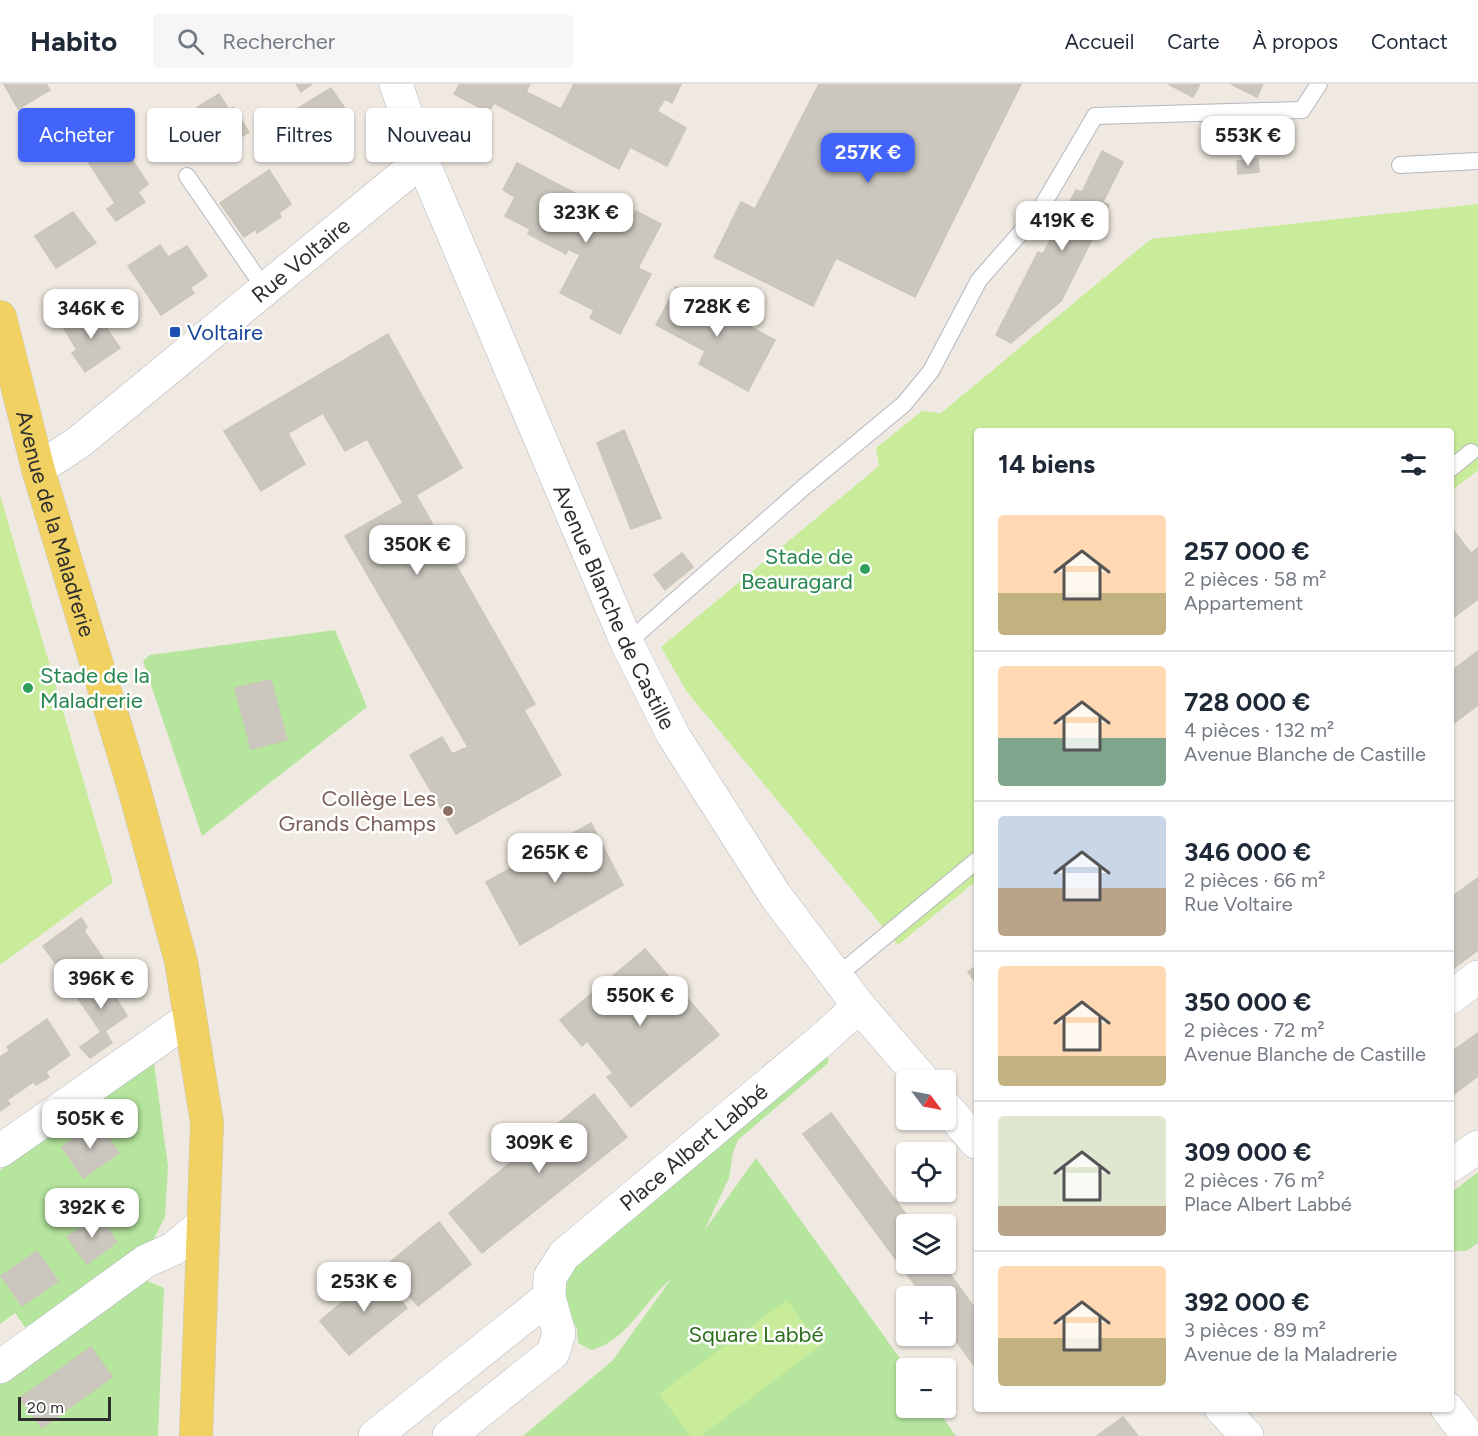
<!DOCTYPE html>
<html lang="fr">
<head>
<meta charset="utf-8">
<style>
	:root { --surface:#fff; --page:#f6f6f7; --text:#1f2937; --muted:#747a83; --line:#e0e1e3; --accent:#4264fb }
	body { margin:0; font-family:Figtree,sans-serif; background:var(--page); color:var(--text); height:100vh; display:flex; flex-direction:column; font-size:22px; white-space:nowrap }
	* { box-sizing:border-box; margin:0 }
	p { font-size:20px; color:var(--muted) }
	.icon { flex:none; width:33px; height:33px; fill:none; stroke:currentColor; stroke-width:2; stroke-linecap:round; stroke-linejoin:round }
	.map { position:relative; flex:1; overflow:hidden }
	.drawer { position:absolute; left:974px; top:344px; width:480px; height:984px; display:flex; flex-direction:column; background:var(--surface); border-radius:6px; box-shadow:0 2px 4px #0004 }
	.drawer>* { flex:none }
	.banner { position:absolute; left:18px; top:24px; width:570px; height:54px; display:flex; gap:12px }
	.needle { width:39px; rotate:122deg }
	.fabs { position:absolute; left:896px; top:986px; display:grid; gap:12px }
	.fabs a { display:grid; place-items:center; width:60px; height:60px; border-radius:6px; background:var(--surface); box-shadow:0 2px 4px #0004; font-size:30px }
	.scale { position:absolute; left:18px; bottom:15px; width:93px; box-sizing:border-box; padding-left:6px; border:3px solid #2e2e2e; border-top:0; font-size:16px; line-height:21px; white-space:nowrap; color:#2e2e2e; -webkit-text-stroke:4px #fff; paint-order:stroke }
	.price { position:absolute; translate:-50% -51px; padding:0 14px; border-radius:12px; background:#fff; color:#222; font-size:20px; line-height:39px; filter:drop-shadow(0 2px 3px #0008) }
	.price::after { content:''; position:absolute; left:50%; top:36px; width:18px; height:14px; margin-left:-9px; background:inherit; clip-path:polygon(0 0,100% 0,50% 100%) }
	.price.on { background:var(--accent); color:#fff }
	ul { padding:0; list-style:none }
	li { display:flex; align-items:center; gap:18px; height:150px; padding:0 24px }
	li+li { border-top:2px solid var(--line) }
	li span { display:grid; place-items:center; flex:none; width:168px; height:120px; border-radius:6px; color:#555 }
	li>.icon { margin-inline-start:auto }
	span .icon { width:72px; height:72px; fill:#fffc; stroke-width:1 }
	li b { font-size:26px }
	h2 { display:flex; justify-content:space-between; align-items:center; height:72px; padding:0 24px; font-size:26px }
	.chip { padding:0 21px; border-radius:6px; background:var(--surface); box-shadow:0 2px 4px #0004; font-size:21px; line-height:54px }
	.chip.on { background:var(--accent); color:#fff }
	header { display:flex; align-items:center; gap:36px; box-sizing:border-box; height:84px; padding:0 30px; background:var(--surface); border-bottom:2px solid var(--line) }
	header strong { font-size:28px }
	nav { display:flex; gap:33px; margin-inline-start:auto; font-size:21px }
	.search { width:420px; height:54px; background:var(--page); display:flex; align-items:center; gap:15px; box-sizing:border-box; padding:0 21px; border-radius:6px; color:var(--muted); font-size:22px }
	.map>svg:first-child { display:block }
	.green { fill:#b6e59e; fill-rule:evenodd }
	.pitch { fill:#c9ec9a }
	.building { fill:#cbc7bf; stroke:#cbc5ba; stroke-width:1.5 }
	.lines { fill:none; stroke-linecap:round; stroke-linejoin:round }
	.service-casing { stroke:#b4b7c1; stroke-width:18 }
	.minor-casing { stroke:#b4b7c1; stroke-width:34 }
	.tertiary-casing { stroke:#b4b7c1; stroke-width:34 }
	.primary-casing { stroke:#c9c9c9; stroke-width:34 }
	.service { stroke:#fff; stroke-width:16 }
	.minor { stroke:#fff; stroke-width:33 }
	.tertiary { stroke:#fff; stroke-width:33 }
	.primary { stroke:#f2d163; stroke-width:33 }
	.transit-dot { fill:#1a4fb4; stroke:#fff; stroke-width:2 }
	.leisure-dot { fill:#2e9e5b; stroke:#fff; stroke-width:2 }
	.education-dot { fill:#8d6e63; stroke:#fff; stroke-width:2 }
	.labels { text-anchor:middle; stroke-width:5; stroke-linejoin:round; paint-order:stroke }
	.street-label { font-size:22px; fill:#2e2e2e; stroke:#fff }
	.transit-label { font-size:22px; fill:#164399; stroke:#fff; text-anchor:start }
	.leisure-label { font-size:22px; fill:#27864d; stroke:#fff; text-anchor:end }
	.education-label { font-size:22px; fill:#785e54; stroke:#fff; text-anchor:end }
	.park-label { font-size:22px; fill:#2c6e1b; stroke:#fff }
</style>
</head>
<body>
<header>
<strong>Habito</strong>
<div class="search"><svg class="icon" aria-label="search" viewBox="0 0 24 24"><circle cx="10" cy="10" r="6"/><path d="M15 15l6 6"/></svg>Rechercher</div>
<nav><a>Accueil</a><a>Carte</a><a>À propos</a><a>Contact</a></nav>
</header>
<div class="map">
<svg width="1478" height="1352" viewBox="0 0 1478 1352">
	<rect width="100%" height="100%" fill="#efe9e1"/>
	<g class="green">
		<path d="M335 546 367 623 202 752 143 577 150 571ZM271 597 287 656 251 665 235 605Z"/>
		<path d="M827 972 829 976 827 980 738 1056 733 1068 729 1094 704 1147 756 1074 907 1284 906 1323H935L956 1352H523L613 1276 671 1195C646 1215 625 1259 591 1266L578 1259 577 1245 561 1215 566 1188Z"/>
		<path d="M154 979 168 1082 165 1133 153 1157 28 1247 15 1229 0 1240V1086ZM97 1038 119 1069 83 1094 62 1063ZM99 1132 117 1158 87 1180 68 1153ZM37 1167 58 1197 21 1222 1 1192Z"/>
		<polygon points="1478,1088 1478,1159 1466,1167 1451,1167 1451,1109"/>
		<path d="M143 1195 164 1204 158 1352H0V1300ZM91 1264 112 1293 42 1344 21 1314Z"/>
	</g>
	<g class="pitch">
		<polygon points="1478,120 1478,386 1451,407 1450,346 976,346 976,797 898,861 687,608 661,563 879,382 876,364 922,327 941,329 1151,155"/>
		<polygon points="0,411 113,798 0,881"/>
		<polygon points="787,1216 820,1262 701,1352 691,1352 659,1310"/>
	</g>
	<g class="building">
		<polygon points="4,0 46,0 50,6 18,25"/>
		<polygon points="296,0 312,0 301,8"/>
		<polygon points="460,0 530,0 526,8 561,25 574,0 681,0 672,19 665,15 657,27 686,44 667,82 630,63 619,85 494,19 488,28 454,10"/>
		<polygon points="819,0 1021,0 915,213 836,174 813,222 714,173 741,118 755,125"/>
		<polygon points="1168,0 1200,0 1193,13"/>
		<polygon points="1231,0 1263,0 1257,13"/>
		<polygon points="331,4 348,29 345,32 349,38 345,52 351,62 333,74 326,63 322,65 297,25"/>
		<polygon points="219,10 229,26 233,23 249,48 209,74 200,61 206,56 188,29"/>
		<polygon points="118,54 148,100 138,108 145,118 116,137 107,125 115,119 85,73"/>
		<polygon points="1102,67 1123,78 1103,118 1109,121 1061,217 1011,259 996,251 1038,168 1043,170 1076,106 1082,108"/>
		<polygon points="1258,75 1259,88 1238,90 1237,77"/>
		<polygon points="517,79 630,138 636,127 661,140 638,184 651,190 620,250 590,234 594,226 560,209 580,171 568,165 566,170 528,150 530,145 505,132 515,113 503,106"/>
		<polygon points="269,86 291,120 279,129 281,133 257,149 256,145 244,153 220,119"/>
		<polygon points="73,128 96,159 56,184 35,152"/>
		<polygon points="160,161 168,173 187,162 207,192 190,204 194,209 161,231 128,182"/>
		<polygon points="676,203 775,256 748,307 699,280 705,267 656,241"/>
		<polygon points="93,224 120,264 85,288 72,269 77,266 63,243"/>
		<polygon points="388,250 462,384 416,411 535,620 524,626 561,691 456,750 410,671 442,653 452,670 468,663 345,452 403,419 367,355 345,367 323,329 288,349 305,380 261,407 224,347"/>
		<polygon points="624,346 661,434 631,445 597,359"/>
		<polygon points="1450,442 1471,469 1478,464 1478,515 1450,536"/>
		<polygon points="682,469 693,483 665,506 654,491"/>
		<polygon points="1478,567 1478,621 1450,642 1450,588"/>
		<polygon points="271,596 287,656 251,665 235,604"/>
		<polygon points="591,739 623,801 520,861 486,798"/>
		<polygon points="1478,794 1478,866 1450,887 1450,814"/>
		<polygon points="81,834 87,843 84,847 103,874 69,898 43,862"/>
		<polygon points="645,865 719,951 631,1023 607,993 613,989 587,957 582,962 560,936"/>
		<polygon points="976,882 976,899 968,888"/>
		<polygon points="110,886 121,901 112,907 127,932 105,947 112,959 90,974 80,963 101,948 75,910"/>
		<polygon points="47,935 70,971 46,988 49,993 36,1001 7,963"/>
		<polygon points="1478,949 1478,992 1450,1013 1450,969"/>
		<polygon points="9,967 33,998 7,1016 10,1020 0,1027 0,973"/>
		<polygon points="594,1010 627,1053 482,1169 449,1129"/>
		<polygon points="831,1029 913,1140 906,1140 906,1179 942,1179 976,1226 976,1284 945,1242 945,1212 923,1212 803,1050"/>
		<polygon points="98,1038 119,1069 83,1094 62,1063"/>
		<polygon points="99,1131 117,1158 87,1180 67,1153"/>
		<polygon points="439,1138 471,1180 418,1222 384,1183"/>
		<polygon points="37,1167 58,1197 22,1222 1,1192"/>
		<polygon points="379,1187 407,1224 349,1271 320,1237"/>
		<polygon points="91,1263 112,1293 77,1318 55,1289"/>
		<polygon points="55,1289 77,1318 42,1344 20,1314"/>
		<polygon points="1123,1333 1138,1352 1097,1352"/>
	</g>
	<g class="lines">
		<g class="service-casing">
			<g id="service">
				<polyline points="1400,81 1478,77"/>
				<polyline points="187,92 265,205"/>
				<polyline points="1450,385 1471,368"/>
				<polyline points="627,559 804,403 904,320 931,287 979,196 1038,129 1095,32 1302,26 1319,0"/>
				<polyline points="837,892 976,777"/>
			</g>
		</g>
		<g class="minor-casing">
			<g id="minor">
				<path id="s1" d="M38 385 79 358 422 76"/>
				<polyline points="1450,914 1478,893"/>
				<polyline points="0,1067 190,934"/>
				<polyline points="1450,1082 1478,1063"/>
				<polyline points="0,1283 146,1177 173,1165 203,1140"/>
				<polyline points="1447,1324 1468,1352"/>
				<polyline points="375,1352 549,1213"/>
				<path id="s2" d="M449 1352 553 1269 559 1249 549 1213 550 1193 564 1171 824 954 859 922"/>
			</g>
		</g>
		<g class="tertiary-casing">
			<g id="tertiary">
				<path id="s3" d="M396 0 422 76 627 559 673 651 775 811 859 922 923 996"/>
				<polyline points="945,1022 976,1058"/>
				<polyline points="1221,1324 1247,1352"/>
			</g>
		</g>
		<g class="primary-casing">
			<g id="primary">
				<path id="s4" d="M0 233 38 385 134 704 181 877 207 1039 196 1352"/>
			</g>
		</g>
		<use href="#service" class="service"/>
		<use href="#minor" class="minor"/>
		<use href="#tertiary" class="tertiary"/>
		<use href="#primary" class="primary"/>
	</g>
	<rect class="transit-dot" x="169" y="242" width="12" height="12" rx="3"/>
	<g class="leisure-dot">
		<circle cx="865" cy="485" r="6"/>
		<circle cx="28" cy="604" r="6"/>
	</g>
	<circle class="education-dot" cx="448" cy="727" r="6"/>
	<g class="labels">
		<g class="street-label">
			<text dy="8" stroke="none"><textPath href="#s1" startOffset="336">Rue Voltaire</textPath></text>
			<text dy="8" stroke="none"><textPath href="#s4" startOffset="214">Avenue de la Maladrerie</textPath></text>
			<text dy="8" stroke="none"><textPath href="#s3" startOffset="567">Avenue Blanche de Castille</textPath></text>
			<text dy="8" stroke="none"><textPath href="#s2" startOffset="406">Place Albert Labbé</textPath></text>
		</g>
		<g class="transit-label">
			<text x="187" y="256">Voltaire</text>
		</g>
		<g class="leisure-label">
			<text x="853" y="480">Stade de<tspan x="853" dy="25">Beauragard</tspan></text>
			<text x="40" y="599" text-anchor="start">Stade de la<tspan x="40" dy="25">Maladrerie</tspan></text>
		</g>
		<g class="education-label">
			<text x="436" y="722">Collège Les<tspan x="436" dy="25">Grands Champs</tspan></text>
		</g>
		<g class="park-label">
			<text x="756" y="1258">Square Labbé</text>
		</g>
	</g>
</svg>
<div class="fabs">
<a><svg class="needle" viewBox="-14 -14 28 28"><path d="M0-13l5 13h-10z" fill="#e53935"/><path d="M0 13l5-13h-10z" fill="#747a83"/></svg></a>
<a><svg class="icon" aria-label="locate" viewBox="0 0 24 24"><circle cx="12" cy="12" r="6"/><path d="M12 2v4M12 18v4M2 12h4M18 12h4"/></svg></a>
<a><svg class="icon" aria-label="layers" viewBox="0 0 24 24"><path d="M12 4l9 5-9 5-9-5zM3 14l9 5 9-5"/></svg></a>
<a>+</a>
<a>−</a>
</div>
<div class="scale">20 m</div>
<b class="price" style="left:1248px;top:83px">553K €</b>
<b class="price on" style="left:868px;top:100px">257K €</b>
<b class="price" style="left:586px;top:160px">323K €</b>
<b class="price" style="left:1062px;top:168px">419K €</b>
<b class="price" style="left:717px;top:254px">728K €</b>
<b class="price" style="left:91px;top:256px">346K €</b>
<b class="price" style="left:417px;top:492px">350K €</b>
<b class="price" style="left:555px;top:800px">265K €</b>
<b class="price" style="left:101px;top:926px">396K €</b>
<b class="price" style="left:640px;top:943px">550K €</b>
<b class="price" style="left:90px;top:1066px">505K €</b>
<b class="price" style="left:539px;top:1090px">309K €</b>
<b class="price" style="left:92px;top:1155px">392K €</b>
<b class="price" style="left:364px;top:1229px">253K €</b>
<div class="banner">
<a class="chip on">Acheter</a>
<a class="chip">Louer</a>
<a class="chip">Filtres</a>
<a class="chip">Nouveau</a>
</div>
<section class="drawer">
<h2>14 biens<svg class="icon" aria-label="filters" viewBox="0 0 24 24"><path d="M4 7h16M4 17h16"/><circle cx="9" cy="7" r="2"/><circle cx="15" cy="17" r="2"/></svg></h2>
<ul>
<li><span style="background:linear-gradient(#ffd9b3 65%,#c2b280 0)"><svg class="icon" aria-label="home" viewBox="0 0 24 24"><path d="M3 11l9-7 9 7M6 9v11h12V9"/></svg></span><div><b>257 000 €</b><p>2 pièces · 58 m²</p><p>Appartement</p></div></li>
<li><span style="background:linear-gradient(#ffd9b3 60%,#7fa58c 0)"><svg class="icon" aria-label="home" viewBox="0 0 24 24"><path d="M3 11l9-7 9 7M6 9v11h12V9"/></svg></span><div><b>728 000 €</b><p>4 pièces · 132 m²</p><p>Avenue Blanche de Castille</p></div></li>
<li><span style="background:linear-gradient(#c9d6e8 60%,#b9a48a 0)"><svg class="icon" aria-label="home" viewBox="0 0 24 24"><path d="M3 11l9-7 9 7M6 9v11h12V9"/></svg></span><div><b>346 000 €</b><p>2 pièces · 66 m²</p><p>Rue Voltaire</p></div></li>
<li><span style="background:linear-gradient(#ffd9b3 75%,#c2b280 0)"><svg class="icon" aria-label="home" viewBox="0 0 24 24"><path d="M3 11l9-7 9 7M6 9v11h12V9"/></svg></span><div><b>350 000 €</b><p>2 pièces · 72 m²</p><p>Avenue Blanche de Castille</p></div></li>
<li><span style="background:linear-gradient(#dfe7d0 75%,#b9a48a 0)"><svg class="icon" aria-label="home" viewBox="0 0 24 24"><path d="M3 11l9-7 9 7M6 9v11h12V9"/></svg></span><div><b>309 000 €</b><p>2 pièces · 76 m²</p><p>Place Albert Labbé</p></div></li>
<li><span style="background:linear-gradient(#ffd9b3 60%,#c2b280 0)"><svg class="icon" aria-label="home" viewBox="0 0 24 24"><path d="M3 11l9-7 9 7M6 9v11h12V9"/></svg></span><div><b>392 000 €</b><p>3 pièces · 89 m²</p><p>Avenue de la Maladrerie</p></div></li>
</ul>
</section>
</div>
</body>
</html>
